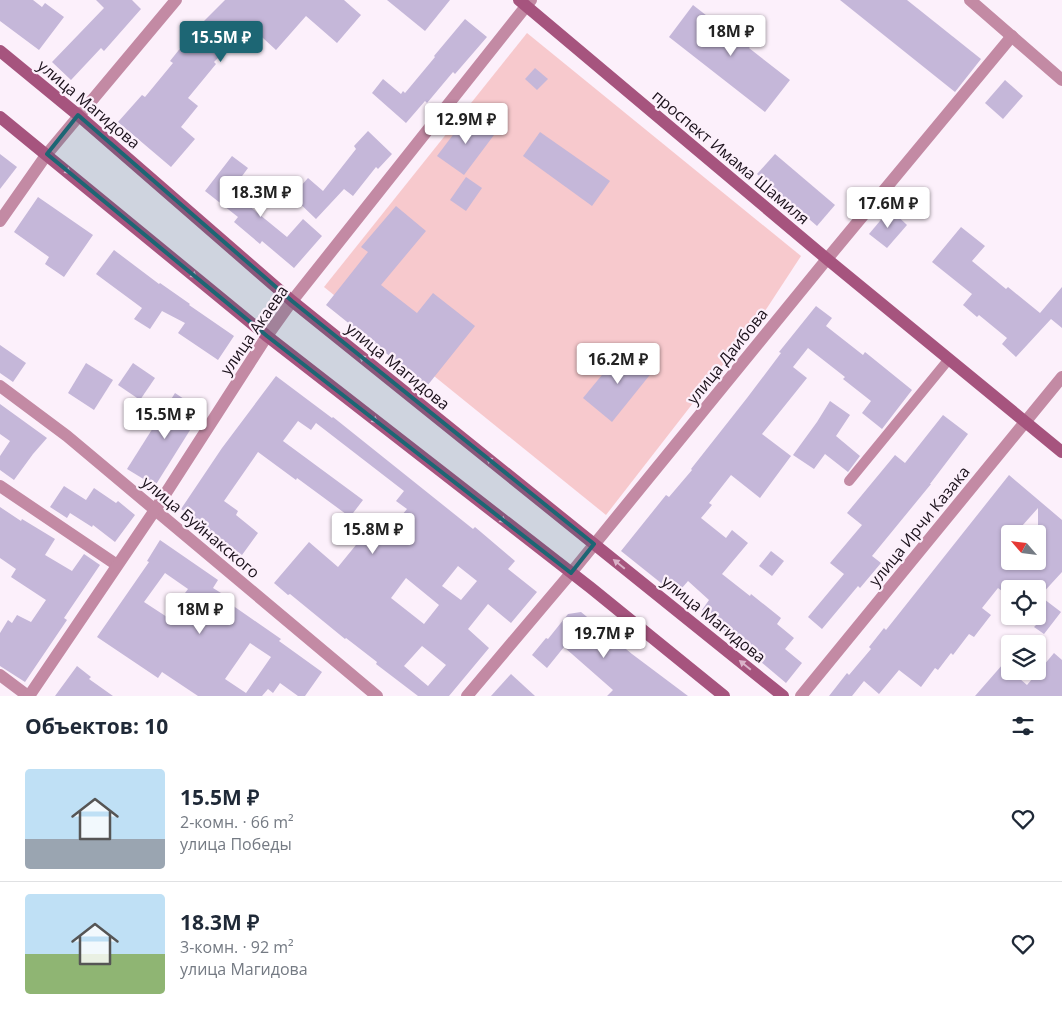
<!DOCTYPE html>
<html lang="ru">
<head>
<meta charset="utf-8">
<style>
	:root { --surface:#fff; --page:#f2f2f3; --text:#1f2937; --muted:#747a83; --line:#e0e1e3; --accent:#1d6674 }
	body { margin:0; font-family:"Open Sans",sans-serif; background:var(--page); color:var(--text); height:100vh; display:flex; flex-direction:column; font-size:19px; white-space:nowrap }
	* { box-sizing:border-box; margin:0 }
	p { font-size:16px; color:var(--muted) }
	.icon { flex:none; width:28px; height:28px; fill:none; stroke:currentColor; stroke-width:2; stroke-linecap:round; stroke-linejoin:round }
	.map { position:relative; height:696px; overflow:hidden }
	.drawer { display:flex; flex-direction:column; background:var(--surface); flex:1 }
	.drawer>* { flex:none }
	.needle { width:32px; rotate:298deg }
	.controls { position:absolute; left:1001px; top:525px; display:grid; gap:10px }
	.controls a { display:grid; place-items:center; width:45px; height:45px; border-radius:5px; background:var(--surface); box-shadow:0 1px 4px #0004; font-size:25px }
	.price { position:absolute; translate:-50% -42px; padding:0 11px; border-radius:5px; background:#fff; color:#222; font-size:16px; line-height:32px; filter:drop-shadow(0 1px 2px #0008) }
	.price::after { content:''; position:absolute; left:50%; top:30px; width:15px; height:11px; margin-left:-8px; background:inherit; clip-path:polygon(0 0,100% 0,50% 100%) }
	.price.active { background:var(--accent); color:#fff }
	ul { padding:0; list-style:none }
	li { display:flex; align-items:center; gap:15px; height:125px; padding:0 25px }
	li+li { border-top:1px solid var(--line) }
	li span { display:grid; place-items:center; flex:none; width:140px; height:100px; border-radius:5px; color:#555 }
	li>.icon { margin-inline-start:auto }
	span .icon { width:60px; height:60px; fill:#fffc; stroke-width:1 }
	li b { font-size:21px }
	h2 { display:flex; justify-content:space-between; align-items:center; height:60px; padding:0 25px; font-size:21px }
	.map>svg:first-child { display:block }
	.green { fill:#f7c9cd }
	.building { fill:#c5b7d9; fill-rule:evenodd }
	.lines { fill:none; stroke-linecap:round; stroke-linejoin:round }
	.lane { stroke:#c38aa4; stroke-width:10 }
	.street { stroke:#c38aa4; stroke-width:12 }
	.secondary { stroke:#a6547e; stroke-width:12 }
	.oneway { fill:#dab2c9 }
	.marked { fill:#1d6674; fill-opacity:0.2; stroke:#1d6674; stroke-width:4; stroke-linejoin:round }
	.labels { text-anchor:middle; stroke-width:4.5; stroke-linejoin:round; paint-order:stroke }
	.street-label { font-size:16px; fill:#1b111b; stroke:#fcf0fb }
</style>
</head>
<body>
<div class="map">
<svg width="1062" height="696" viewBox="0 0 1062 696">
	<rect width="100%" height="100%" fill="#fcf0fb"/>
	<polygon class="green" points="527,33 801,256 767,308 606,515 324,287"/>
	<g class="building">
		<polygon points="0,0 33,0 42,7 45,3 64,17 39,50 0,21"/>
		<polygon points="96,0 132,0 141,9 104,51 101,48 71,80 52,62 104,8"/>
		<polygon points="225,0 344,0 361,15 337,43 306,16 276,50 250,26 214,62 216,64 188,98 198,106 181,127 195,139 171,167 118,122 142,95 145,97 173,63 170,61 194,31"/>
		<polygon points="387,0 450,0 425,31"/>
		<polygon points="840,0 907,0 981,59 955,92"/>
		<polygon points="693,5 734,37 748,19 763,30 749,48 790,80 765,112 669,37"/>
		<polygon points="465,19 487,37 455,74 453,72 427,103 425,101 406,123 372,93 383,79 401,94 403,91 405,93 435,57 434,56"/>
		<polygon points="535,68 548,79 537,90 525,79"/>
		<polygon points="1005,80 1023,96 1003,119 985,103"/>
		<polygon points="468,115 494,135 464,175 437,156"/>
		<polygon points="368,131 392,154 378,169 376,167 353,196 344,189 316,219 292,196 308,178 323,191 356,149 354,146"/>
		<polygon points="540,132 610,181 592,206 523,156"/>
		<polygon points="0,154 17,167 0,189"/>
		<polygon points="775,154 835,205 817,226 757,174"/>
		<polygon points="232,156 248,168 231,191 287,237 303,219 322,236 294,268 262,241 260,244 234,222 238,217 205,191"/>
		<polygon points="466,177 482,188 466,211 450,200"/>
		<polygon points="38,197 93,235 64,277 45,264 49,257 14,232"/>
		<polygon points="396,206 426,231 381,285 417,313 433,293 475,326 427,386 326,305 368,252 361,247"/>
		<polygon points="890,209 907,225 887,248 869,234"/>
		<polygon points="961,227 985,246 972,261 1006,289 1008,287 1040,313 1062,287 1062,328 1051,319 1016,357 1002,344 1007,338 979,315 977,317 963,305 972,294 932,262"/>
		<polygon points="114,250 159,284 160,283 190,304 189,305 234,336 218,360 178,333 185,323 162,311 150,329 134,319 142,308 96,274"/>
		<polygon points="816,306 832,318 826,326 863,355 865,352 912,390 882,429 862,413 871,401 843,379 845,377 808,348 793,367 807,378 762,434 791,456 760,498 731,475 709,503 712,505 701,518 726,538 732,530 748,543 722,574 750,596 751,594 781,618 777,624 794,638 785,649 802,663 786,683 723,630 725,627 702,610 709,600 688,581 676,595 621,551 666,495 669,497 692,470 691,469 747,398 781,353 779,352"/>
		<polygon points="0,345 26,363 13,382 0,373"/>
		<polygon points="625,347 653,371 612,422 583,398"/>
		<polygon points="86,363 113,380 94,410 68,393"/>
		<polygon points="133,363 155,378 140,400 118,385"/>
		<path d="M276 376 332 418 333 417 473 529 475 527 515 561 508 569 537 592 511 623 488 604 468 629 489 648 449 696H418L376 664 377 662 346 638 345 639 290 594 288 595 274 583 309 542 338 567 360 540 373 550 407 509 396 501 404 491 316 423 311 430 298 421 283 441 363 500 350 517 297 478 296 480 258 452 224 501 238 511 236 515 258 533 242 555 181 509 222 448ZM458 566 477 581 461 600 442 586ZM406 578 439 605 424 624 391 598ZM422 646 446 665 428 686 404 666Z"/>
		<polygon points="175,393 202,411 155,486 127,469"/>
		<polygon points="830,401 850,415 836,436 860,456 848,472 825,454 814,469 793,455 817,422"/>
		<polygon points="0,404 47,438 33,454 14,480 0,470 0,456 10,441 0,434"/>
		<polygon points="943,415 968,434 930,484 931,484 872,556 881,563 860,588 858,586 822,629 808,617 844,574 830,563 862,525 847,513 895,455 905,463"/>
		<path d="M1009 475 1062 520V572L1040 596 1061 612 1044 634 1034 627 1038 623V589H1010V597L998 588 982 608 991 615 974 637 969 634 953 655 951 653 938 670 935 668 921 687 899 670 879 694 864 681 852 696H829L847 673 849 675 871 649 869 647 884 628 886 630ZM1038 508V561H1010V534H1015Z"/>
		<polygon points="64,486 86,500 94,488 116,503 118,501 135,515 115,542 93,525 92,527 70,513 67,518 50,507"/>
		<polygon points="0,507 21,521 22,519 55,539 45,555 72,571 84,554 100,565 64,618 67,620 25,682 0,666 0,633 8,620 12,623 17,615 31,622 46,600 11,577 16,569 0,558"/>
		<path d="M160 540 218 580 213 588 234 601 232 605 281 639 279 641 322 672 305 696H298L280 683 273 693 268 689 262 696H198L162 672 158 678 97 637 149 562 147 561ZM165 573 188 589 167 617 144 602ZM250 643 271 657 246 693 225 679Z"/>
		<polygon points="771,551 784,561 772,576 759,566"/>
		<polygon points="581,612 632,654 688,696 607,696 613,690 564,647 547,668 532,655 546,638 548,639 568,614"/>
		<polygon points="1054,653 1062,660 1062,696 975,696 1003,664 1027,685"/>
		<polygon points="77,666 91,677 89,679 113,696 55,696"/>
		<polygon points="511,674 535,696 491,696"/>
	</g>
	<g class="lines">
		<polyline class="lane" points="849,481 949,359"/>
		<g class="street">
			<polyline points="970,0 1062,80"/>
			<polyline points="0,221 47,154 176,0"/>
			<polyline points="0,386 67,436 377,696"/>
			<polyline points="0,486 117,565"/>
			<polyline points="0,675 28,696"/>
			<polyline points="29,696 155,510 267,336 292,301 531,0"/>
			<polyline points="467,696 571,573 827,259 1012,36"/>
			<polyline points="801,696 1062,377"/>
		</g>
		<g class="secondary">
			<polyline points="519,0 827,259 1062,452"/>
			<polyline points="0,51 78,115 292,301 783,696"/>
			<polyline points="0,117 267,336 591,588 724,696"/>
		</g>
	</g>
	<defs><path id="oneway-solid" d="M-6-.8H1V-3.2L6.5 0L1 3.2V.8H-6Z" transform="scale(1.25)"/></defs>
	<g class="oneway">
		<use href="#oneway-solid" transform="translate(65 169) rotate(39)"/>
		<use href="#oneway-solid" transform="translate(191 273) rotate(39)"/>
		<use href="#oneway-solid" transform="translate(365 360) rotate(-141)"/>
		<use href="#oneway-solid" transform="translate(372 418) rotate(38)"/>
		<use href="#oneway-solid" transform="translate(492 462) rotate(-141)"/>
		<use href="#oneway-solid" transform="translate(500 518) rotate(38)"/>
		<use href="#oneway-solid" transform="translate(619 564) rotate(-141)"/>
		<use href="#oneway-solid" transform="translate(745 665) rotate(-141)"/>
	</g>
	<path class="marked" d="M78 115 292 301 594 544 571 573 267 336 47 154Z"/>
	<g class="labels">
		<g class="street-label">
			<text transform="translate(89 104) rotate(40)" y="6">улица Магидова</text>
			<text transform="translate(731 157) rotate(40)" y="6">проспект Имама Шамиля</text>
			<text transform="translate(254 330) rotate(-55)" y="6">улица Акаева</text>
			<text transform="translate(727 356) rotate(-51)" y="6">улица Даибова</text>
			<text transform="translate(398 366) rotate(39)" y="6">улица Магидова</text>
			<text transform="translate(919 526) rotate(-51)" y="6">улица Ирчи Казака</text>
			<text transform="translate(201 527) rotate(40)" y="6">улица Буйнакского</text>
			<text transform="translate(714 619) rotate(39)" y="6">улица Магидова</text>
		</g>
	</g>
</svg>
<div class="controls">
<a><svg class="needle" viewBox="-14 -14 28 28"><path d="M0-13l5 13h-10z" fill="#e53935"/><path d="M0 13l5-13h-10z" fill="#747a83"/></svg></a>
<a><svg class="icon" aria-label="locate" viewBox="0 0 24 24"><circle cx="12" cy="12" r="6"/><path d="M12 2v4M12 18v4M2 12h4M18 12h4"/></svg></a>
<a><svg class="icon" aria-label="layers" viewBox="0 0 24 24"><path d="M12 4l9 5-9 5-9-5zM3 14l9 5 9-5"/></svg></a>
</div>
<b class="price" style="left:731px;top:57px">18M ₽</b>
<b class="price active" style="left:221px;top:63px">15.5M ₽</b>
<b class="price" style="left:466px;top:145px">12.9M ₽</b>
<b class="price" style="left:261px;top:218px">18.3M ₽</b>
<b class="price" style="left:888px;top:229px">17.6M ₽</b>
<b class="price" style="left:618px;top:385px">16.2M ₽</b>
<b class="price" style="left:165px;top:440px">15.5M ₽</b>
<b class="price" style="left:373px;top:555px">15.8M ₽</b>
<b class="price" style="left:200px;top:635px">18M ₽</b>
<b class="price" style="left:604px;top:659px">19.7M ₽</b>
</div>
<section class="drawer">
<h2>Объектов: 10<svg class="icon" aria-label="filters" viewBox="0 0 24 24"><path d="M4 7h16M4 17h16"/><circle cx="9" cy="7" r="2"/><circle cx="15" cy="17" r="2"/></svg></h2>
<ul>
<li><span style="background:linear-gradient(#bfe0f5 70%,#9aa5b1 0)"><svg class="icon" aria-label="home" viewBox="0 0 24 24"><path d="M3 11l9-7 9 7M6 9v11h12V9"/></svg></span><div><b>15.5M ₽</b><p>2-комн. · 66 m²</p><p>улица Победы</p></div><svg class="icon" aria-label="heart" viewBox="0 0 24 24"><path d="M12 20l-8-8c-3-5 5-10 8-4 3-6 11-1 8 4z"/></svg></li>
<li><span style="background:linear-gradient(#bfe0f5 60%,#8fb573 0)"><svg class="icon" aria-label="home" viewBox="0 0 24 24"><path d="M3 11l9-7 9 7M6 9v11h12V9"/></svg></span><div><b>18.3M ₽</b><p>3-комн. · 92 m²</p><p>улица Магидова</p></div><svg class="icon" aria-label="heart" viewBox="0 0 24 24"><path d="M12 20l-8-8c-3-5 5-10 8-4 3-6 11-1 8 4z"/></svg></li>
</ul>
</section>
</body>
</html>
